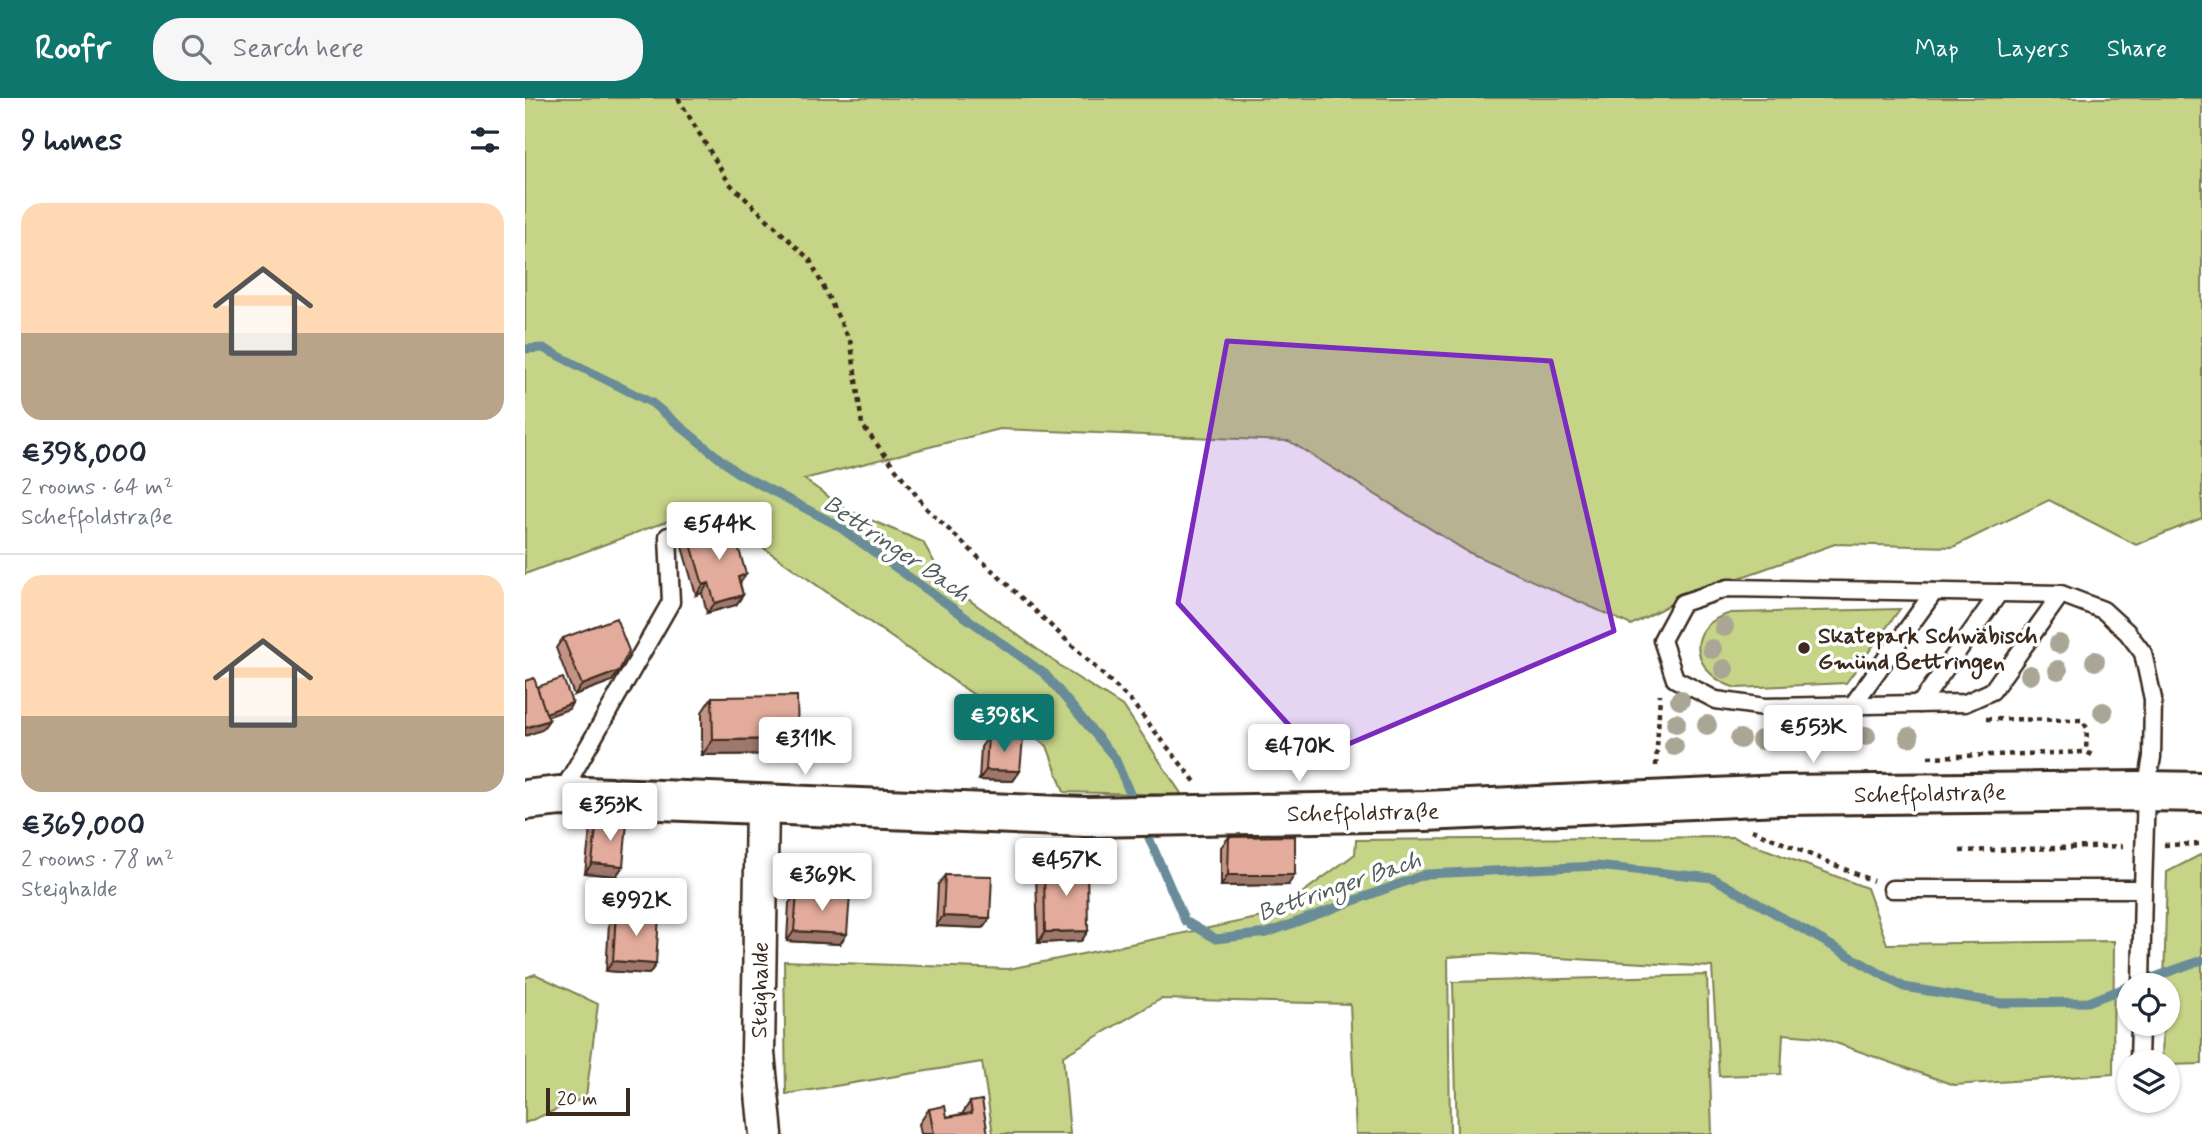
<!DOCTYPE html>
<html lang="en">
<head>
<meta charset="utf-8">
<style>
	:root { --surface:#fff; --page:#f6f6f7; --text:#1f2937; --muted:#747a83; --line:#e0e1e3; --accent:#0f766e }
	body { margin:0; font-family:Mynerve,sans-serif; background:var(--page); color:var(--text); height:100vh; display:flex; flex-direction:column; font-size:26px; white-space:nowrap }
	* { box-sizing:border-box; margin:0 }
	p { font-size:23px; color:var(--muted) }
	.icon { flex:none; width:38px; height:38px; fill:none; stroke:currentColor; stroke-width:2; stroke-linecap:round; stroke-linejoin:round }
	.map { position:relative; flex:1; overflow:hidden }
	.details { display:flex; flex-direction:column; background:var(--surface); width:525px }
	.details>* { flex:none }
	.fabs { position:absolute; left:1592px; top:875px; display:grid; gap:14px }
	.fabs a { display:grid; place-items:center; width:63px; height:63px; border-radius:50%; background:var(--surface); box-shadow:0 2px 5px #0004; font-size:35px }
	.scale { position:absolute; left:21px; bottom:18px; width:84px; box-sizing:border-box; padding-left:7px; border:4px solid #3b2a1e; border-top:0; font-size:19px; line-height:24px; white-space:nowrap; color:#3b2a1e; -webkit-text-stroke:5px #fff; paint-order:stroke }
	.price { position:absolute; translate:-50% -60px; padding:0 16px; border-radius:7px; background:#fff; color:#222; font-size:23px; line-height:46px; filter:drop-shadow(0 2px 4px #0008) }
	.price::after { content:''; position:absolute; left:50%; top:42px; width:21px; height:16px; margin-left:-10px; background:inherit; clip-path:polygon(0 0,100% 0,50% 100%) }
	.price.current { background:var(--accent); color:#fff }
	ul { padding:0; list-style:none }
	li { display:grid; align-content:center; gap:14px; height:371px; padding:0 21px }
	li+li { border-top:2px solid var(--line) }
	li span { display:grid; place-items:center; height:217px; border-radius:21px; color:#555 }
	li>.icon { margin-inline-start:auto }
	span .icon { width:126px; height:126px; fill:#fffc; stroke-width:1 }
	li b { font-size:30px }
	h2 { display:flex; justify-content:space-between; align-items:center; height:84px; padding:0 21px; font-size:30px }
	header { display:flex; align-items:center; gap:42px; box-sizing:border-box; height:98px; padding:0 35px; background:var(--accent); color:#fff }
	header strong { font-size:33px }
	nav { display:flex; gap:38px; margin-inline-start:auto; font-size:24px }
	.search { width:490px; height:63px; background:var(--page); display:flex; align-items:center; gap:18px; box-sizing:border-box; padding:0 24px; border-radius:28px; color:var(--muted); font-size:26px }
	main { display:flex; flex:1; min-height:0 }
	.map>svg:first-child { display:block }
	.green { fill:#c6d487; stroke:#807f52; stroke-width:2 }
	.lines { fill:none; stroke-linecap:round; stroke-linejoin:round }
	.stream { stroke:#698c98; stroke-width:9 }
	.service-casing { stroke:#3b2a1e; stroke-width:21 }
	.minor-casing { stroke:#3b2a1e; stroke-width:37 }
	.secondary-casing { stroke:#3b2a1e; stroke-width:44 }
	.path { stroke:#3b2a1e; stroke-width:4.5; stroke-dasharray:5 5; stroke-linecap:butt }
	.service { stroke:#fff; stroke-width:16 }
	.minor { stroke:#fff; stroke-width:32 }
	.secondary { stroke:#fff; stroke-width:38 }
	.tree { fill:#aaa695 }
	.wall { fill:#c39386; stroke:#3b2a1e; stroke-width:2 }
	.shaded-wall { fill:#9f786d; stroke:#3b2a1e; stroke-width:2 }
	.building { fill:#e3ab9c; stroke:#3b2a1e; stroke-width:2 }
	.marked { fill:#7b2cbf; fill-opacity:0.2; stroke:#7b2cbf; stroke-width:5; stroke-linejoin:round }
	.poi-dot { fill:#3b2a1e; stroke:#fff; stroke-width:2.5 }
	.labels { text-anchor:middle; stroke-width:7; stroke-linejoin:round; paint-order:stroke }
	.poi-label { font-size:23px; font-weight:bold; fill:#3b2a1e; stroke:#fff; text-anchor:start }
	.street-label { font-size:23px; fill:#3b2a1e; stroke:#fff }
	.water-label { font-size:24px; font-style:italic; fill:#525b5b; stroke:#fff }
</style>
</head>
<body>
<header>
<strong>Roofr</strong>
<div class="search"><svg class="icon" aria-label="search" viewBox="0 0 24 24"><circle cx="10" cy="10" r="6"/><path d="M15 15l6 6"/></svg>Search here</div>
<nav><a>Map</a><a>Layers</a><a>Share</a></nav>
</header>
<main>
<section class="details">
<h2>9 homes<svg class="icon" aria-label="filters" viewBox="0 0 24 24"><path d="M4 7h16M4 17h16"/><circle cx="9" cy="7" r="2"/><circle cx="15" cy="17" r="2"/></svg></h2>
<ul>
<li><span style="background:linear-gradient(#ffd9b3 60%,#b9a48a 0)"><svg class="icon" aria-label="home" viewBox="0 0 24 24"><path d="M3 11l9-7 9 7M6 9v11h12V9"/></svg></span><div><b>€398,000</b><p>2 rooms · 64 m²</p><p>Scheffoldstraße</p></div></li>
<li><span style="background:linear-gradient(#ffd9b3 65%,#b9a48a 0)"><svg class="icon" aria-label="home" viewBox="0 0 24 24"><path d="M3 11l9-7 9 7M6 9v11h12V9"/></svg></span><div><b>€369,000</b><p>2 rooms · 78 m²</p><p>Steighalde</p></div></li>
</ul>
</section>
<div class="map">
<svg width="1677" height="1036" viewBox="0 0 1677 1036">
	<rect width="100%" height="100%" fill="#fff"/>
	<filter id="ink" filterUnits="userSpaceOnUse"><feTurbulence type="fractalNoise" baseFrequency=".0143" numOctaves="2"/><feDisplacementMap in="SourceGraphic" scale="14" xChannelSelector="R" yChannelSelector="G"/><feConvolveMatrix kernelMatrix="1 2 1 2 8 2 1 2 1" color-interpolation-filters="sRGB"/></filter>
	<g filter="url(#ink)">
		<g class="green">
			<polygon points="0,0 1677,0 1677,420 1611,447 1524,402 1428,449 1310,446 1155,501 1106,527 943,454 764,343 475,331 279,381 322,412 398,444 421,485 545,575 599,609 657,697 539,694 522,648 180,409 0,476"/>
			<path d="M1375 511 1321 585 1211 590C1168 578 1156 528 1206 515Z"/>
			<polygon points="1208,739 1342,790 1362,846 1589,843 1588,976 1429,987 1294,939 1258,936 1256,976 1194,978 1187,869 964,856 923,859 925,1036 831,1036 825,906 636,901 538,958 545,1036 468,1036 457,964 261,996 259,863 484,871 747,817 830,756 831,742"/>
			<polygon points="1675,757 1677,757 1677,966 1643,967 1643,964 1637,964 1638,926 1643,926 1643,887 1639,887 1642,774"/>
			<polygon points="10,876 73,906 61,999 0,1025 0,880"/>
			<polygon points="1182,877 1187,1036 932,1036 928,884"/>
		</g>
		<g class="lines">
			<g class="stream">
				<polyline points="0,251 18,250 127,305 211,374 310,426 520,576 590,660 611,710"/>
				<polyline points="618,726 660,823 691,841 742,835 901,776 1071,768 1188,780 1379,889 1476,905 1563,904 1605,888"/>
				<polyline points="1613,885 1677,862"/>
			</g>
			<g class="service-casing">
				<g id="service">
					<polyline points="1536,496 1467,593 1440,605 1240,609 1191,602 1150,581 1137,542 1157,505 1203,490 1536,496 1578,512 1602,534 1618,555 1628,601 1627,659 1621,693 1618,791"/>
					<polyline points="1395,606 1474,495"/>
					<polyline points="1327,608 1409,494"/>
					<polyline points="36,696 146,504 143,438"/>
					<polyline points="1367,791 1618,791 1616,887"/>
					<polyline points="1614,964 1615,926"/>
				</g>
			</g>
			<g class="minor-casing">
				<polyline id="minor" points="237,707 233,955 241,1036"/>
			</g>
			<g class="secondary-casing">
				<polyline id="secondary" points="0,702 35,698 561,719 900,713 1255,697 1621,693 1677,694"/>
			</g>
			<g class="path">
				<polyline points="153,0 204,85 285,162 326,245 337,327 364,362 402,411 605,602 671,685"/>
				<polyline points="1461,621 1557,622 1562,630 1561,654"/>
				<polyline points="1403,659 1561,654 1571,659"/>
				<polyline points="1131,668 1135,596"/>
				<polyline points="1227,732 1348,783"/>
				<polyline points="1639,747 1677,746"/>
				<polyline points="1435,753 1598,748"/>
			</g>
			<use href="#service" class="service"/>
			<use href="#minor" class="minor"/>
			<use href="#secondary" class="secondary"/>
		</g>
		<g class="tree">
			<circle cx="1199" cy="529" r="10"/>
			<circle cx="1534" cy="546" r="10"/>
			<circle cx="1187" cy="551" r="10"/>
			<circle cx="1570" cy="563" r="10"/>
			<circle cx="1199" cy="571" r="10"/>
			<circle cx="1533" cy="572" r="10"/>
			<circle cx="1505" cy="577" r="10"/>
			<circle cx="1155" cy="602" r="10"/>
			<circle cx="1578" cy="614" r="10"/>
			<circle cx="1151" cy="625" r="10"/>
			<circle cx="1182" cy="627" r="10"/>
			<circle cx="1341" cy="638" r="10"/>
			<circle cx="1384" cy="639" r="10"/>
			<circle cx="1215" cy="641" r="10"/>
			<circle cx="1236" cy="642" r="10"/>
			<circle cx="1319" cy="642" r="10"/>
			<circle cx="1149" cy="648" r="10"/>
		</g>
		<g class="wall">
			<polygon points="164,439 215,485 218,497 211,507 182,515 177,495 171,497 157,449"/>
			<polygon points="38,540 94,573 87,583 49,597 31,550"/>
			<polygon points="187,599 262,656 177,657 177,614"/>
			<polygon points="463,639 495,673 488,683 454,682 456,649"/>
			<polygon points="72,722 98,768 91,778 60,775 65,732"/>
			<polygon points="704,739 763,787 696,788 696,749"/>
			<polygon points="519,766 563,833 556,843 513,845 511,776"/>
			<polygon points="420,777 465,820 458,830 411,828 413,787"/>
			<polygon points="272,795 315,846 262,843 264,805"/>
			<polygon points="91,815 131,866 124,876 81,873 84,825"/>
			<polygon points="445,1004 463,1036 396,1036 394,1026 404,1011 422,1019 437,1016"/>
		</g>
		<g class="shaded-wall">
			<polygon points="221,476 214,487 213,479"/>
			<polygon points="184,485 177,495 171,497 178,487"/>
			<polygon points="218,497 211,507 182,515 190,505"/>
			<polygon points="94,573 87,583 49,597 57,587"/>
			<polygon points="47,605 44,611 13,622 17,616"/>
			<polygon points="24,622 17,632 0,638 0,630"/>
			<polygon points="273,641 262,656 177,657 188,642"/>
			<polygon points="461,672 495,673 488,683 454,682"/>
			<polygon points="67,765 98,768 91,778 60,775"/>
			<polygon points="703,777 770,777 763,787 696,788"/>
			<polygon points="418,818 465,820 458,830 411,828"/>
			<polygon points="269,833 322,836 315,846 262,843"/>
			<polygon points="563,833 556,843 513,845 520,834"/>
			<polygon points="88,863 131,866 124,876 81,873"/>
		</g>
		<g class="building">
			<polygon points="207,427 221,476 213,479 218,497 190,505 184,485 178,487 164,439"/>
			<polygon points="91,520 104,553 94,573 57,587 38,540"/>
			<polygon points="9,580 24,622 0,630 0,583"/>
			<polygon points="38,580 47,605 21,615 12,589"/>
			<polygon points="272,598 273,641 188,642 187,599"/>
			<polygon points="463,639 498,641 495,673 461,672"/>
			<polygon points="72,722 102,725 98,768 67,765"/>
			<polygon points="770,738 770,777 703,777 704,739"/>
			<polygon points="562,765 563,833 520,834 519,766"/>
			<polygon points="420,777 467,778 465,820 418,818"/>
			<polygon points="272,795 325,797 322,836 269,833"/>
			<polygon points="91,815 134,817 131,866 88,863"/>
			<polygon points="457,1002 463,1036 409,1036 404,1011 420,1008 422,1019 447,1015 445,1004"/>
		</g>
	</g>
	<path class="marked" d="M702 243 1026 263 1089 533 793 659 653 505Z"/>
	<circle class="poi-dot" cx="1279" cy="550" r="7"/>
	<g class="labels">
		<g class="poi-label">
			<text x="1293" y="545">Skatepark Schwäbisch<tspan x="1293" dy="26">Gmünd Bettringen</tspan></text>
		</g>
		<g class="street-label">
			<text transform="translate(1405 695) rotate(-1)" y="8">Scheffoldstraße</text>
			<text transform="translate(838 714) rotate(-1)" y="8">Scheffoldstraße</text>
			<text transform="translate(234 892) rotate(-89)" y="8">Steighalde</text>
		</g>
		<g class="water-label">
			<text transform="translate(372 450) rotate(34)" y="8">Bettringer Bach</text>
			<text transform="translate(814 788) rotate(-19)" y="8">Bettringer Bach</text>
		</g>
	</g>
</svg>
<div class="fabs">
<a><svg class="icon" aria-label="locate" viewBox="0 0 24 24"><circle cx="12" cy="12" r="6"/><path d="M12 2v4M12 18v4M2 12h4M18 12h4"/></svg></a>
<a><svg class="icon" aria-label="layers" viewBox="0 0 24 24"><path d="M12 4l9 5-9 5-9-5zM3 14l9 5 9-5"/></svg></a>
</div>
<div class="scale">20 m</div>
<b class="price" style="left:194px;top:464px">€544K</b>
<b class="price current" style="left:479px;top:656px">€398K</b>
<b class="price" style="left:1288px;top:667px">€553K</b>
<b class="price" style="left:280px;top:679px">€311K</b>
<b class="price" style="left:774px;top:686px">€470K</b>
<b class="price" style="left:85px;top:745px">€353K</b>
<b class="price" style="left:541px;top:800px">€457K</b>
<b class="price" style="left:297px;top:815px">€369K</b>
<b class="price" style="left:111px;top:840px">€992K</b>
</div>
</main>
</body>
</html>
